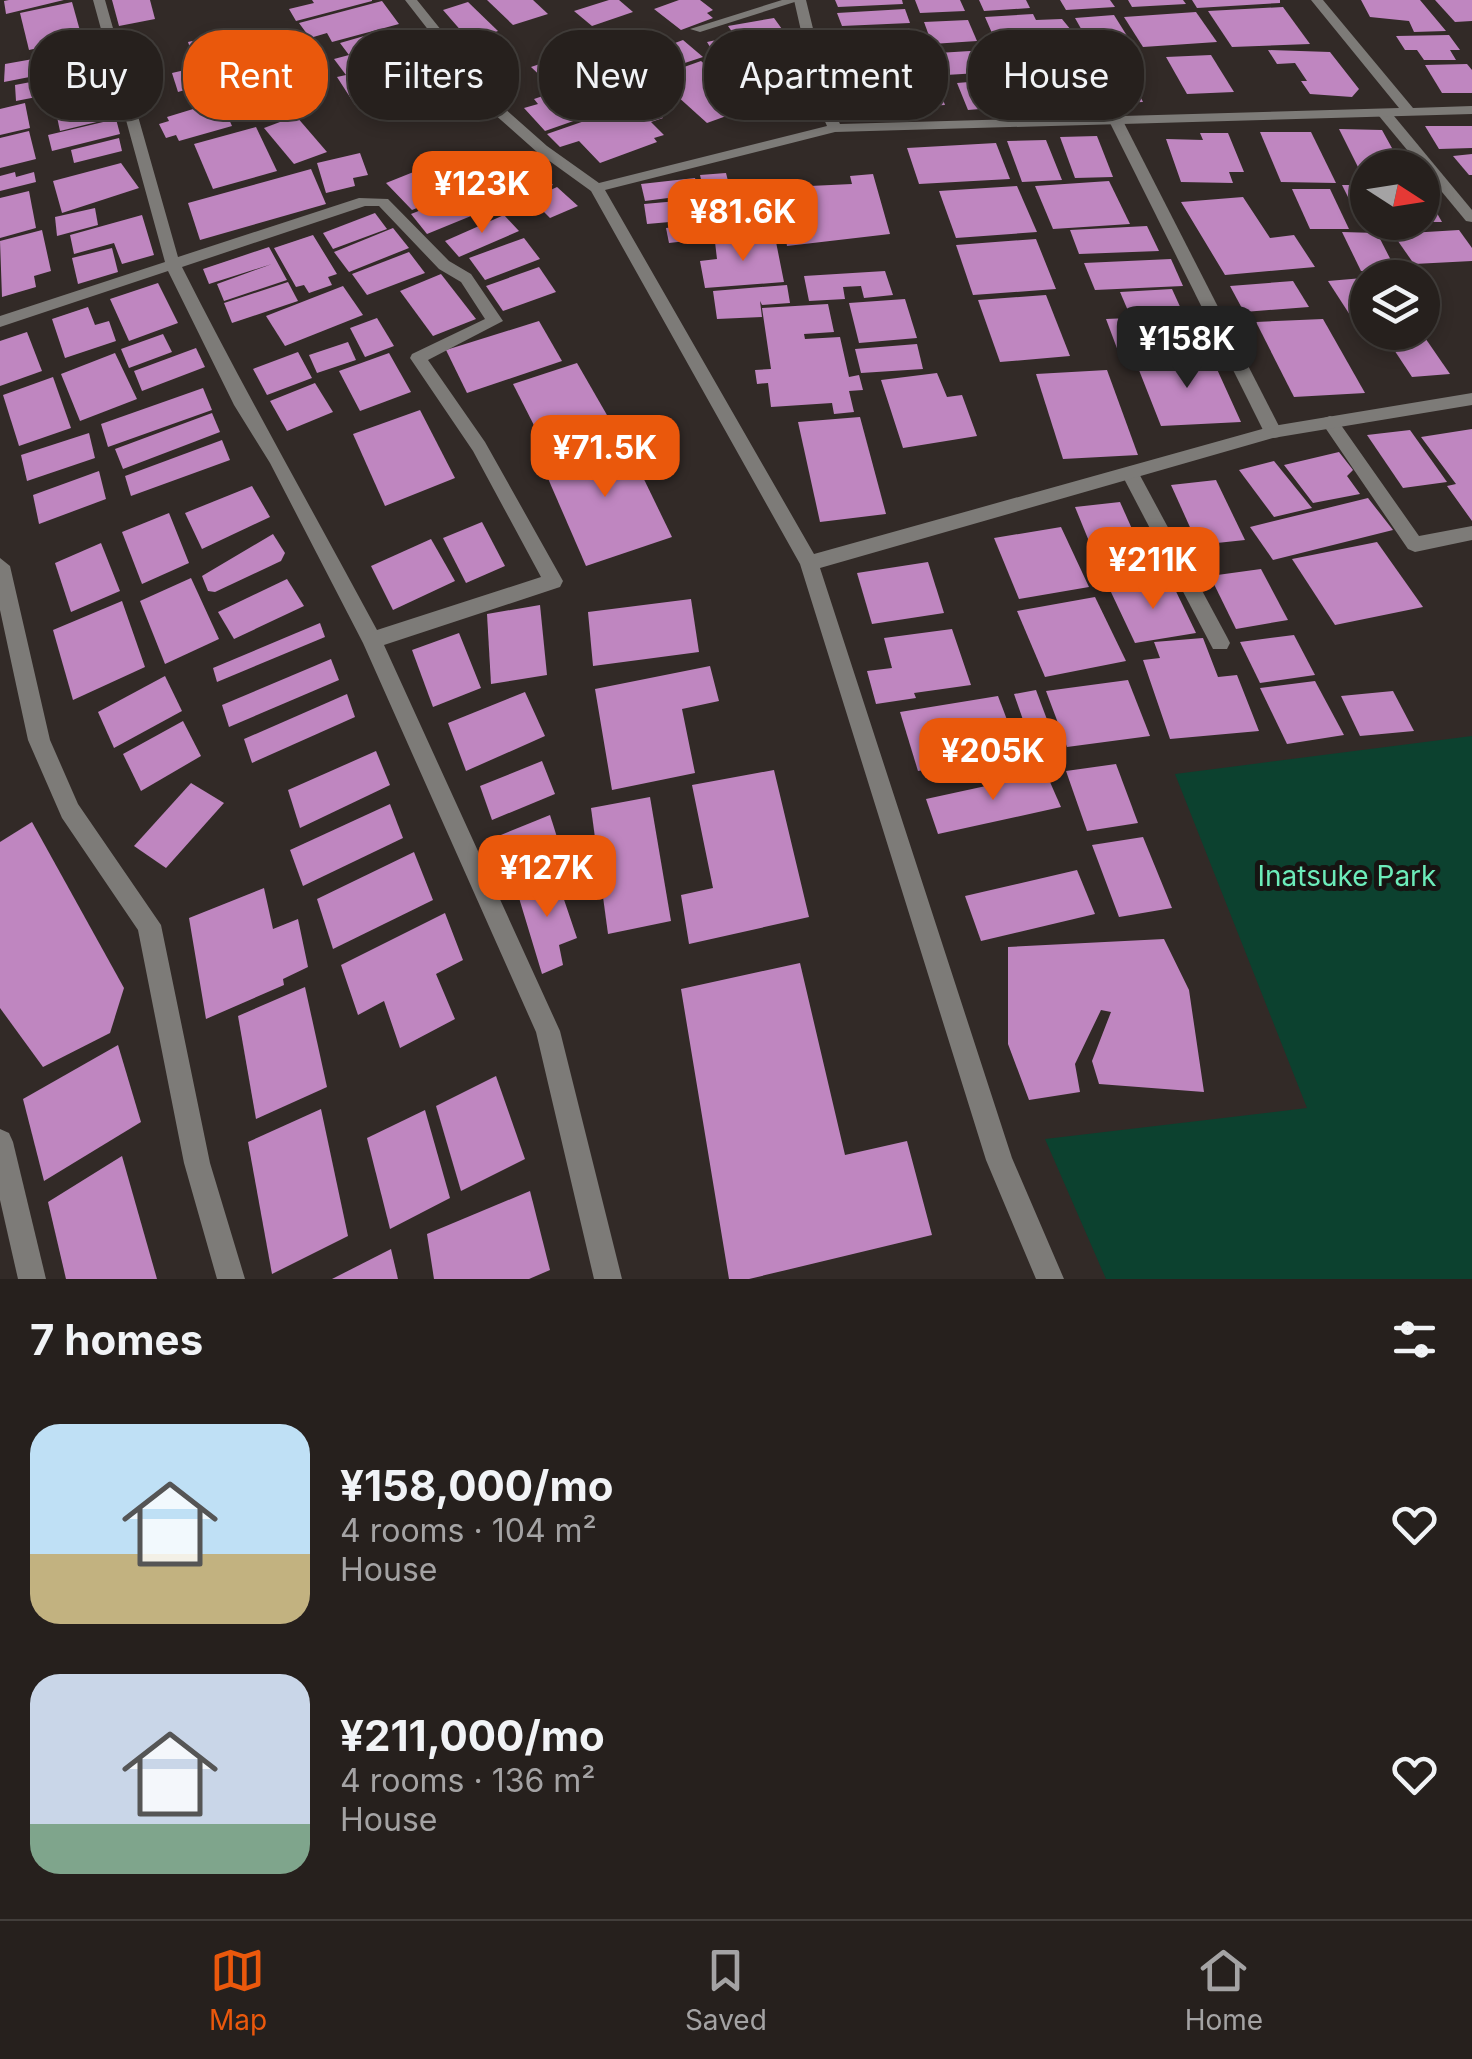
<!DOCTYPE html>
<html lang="en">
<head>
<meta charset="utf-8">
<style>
	:root { --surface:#26201d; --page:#322d2a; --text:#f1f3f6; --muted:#a4a3a4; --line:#423e3b; --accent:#ea580c }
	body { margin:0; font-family:Inter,sans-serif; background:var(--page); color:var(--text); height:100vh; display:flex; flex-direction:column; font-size:38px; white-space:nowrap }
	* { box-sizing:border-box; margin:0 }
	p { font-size:32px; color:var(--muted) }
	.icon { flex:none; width:55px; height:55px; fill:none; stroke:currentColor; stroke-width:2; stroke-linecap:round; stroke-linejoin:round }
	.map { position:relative; height:1279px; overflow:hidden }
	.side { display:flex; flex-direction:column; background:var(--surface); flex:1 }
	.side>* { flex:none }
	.hud { position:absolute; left:30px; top:30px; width:1412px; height:90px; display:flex; gap:20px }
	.needle { width:65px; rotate:102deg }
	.tools { position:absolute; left:1350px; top:150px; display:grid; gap:20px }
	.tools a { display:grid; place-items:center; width:90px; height:90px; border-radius:50%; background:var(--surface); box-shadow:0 5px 15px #0003,0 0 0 2px var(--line); font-size:50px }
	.price { position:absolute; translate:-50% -85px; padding:0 22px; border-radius:20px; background:var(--accent); color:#fff; font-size:32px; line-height:65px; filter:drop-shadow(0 2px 5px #0008) }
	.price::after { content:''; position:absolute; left:50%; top:60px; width:30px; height:22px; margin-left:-15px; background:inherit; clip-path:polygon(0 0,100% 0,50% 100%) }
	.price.on { background:#222; color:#fff }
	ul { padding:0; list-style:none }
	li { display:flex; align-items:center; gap:30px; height:250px; padding:0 30px }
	li span { display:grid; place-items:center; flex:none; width:280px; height:200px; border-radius:30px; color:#555 }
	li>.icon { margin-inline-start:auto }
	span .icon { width:120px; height:120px; fill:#fffc; stroke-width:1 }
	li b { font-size:42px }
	h2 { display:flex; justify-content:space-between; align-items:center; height:120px; padding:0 30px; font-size:42px }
	.chip { padding:0 35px; border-radius:40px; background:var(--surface); box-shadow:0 5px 15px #0003,0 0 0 2px var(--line); font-size:35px; line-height:90px }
	.chip.on { background:var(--accent); color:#fff }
	.menu { display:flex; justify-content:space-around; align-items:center; height:140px; border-top:2px solid var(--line); background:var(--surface); font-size:28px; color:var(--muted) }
	.menu a { display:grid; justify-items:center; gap:5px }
	.menu .on { color:var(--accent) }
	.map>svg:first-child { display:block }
	.green { fill:#0c412f }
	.building { fill:#bf86c0 }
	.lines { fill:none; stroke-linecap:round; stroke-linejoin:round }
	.lane { fill:#7d7b78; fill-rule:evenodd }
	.street { fill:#7d7b78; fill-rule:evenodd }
	.labels { text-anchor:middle; stroke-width:10; stroke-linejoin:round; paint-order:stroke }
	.park-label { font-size:28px; fill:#6cecba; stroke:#171412 }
</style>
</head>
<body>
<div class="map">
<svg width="1472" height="1279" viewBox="0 0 1472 1279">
	<rect width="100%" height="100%" fill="#322a27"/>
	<polygon class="green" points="1472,736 1472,1279 1106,1279 1045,1139 1307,1108 1175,774"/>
	<g class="building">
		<polygon points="64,0 6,14 4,1 9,0"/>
		<polygon points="112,0 150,0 155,19 119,26"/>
		<polygon points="312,0 372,0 372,1 296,21 289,9 314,3"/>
		<polygon points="487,0 533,0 548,14 513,25"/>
		<polygon points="609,0 619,0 633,12 592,26 574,11"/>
		<polygon points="679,0 700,0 713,10 707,13 713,18 681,30 654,9"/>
		<polygon points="835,0 902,0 903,4 838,7"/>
		<polygon points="915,0 960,0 965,11 920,13"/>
		<polygon points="979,0 1026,0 1030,8 984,11"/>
		<polygon points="1060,0 1110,0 1115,7 1066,10"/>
		<polygon points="1128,0 1183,0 1186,4 1132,7"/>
		<polygon points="1192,0 1280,0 1280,3 1197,8"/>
		<polygon points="1361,0 1420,0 1446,31 1414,32 1409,21 1370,17"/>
		<polygon points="1435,0 1472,0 1472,21 1455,22"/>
		<polygon points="382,1 399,24 332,42 327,33 310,38 299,23"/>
		<polygon points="72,2 82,38 29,50 20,13"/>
		<polygon points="468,2 498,31 470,41 443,10"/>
		<polygon points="1283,7 1310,44 1232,47 1208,11"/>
		<polygon points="905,9 910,23 842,26 837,13"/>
		<polygon points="1196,12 1217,42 1143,47 1124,17"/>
		<polygon points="1033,14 1036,20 1062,19 1089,52 1056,55 1041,28 1045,38 995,40 985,17"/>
		<polygon points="1114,15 1134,47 1093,50 1075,18"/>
		<polygon points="774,18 787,36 774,38 780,48 718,60 707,42 735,36 728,26"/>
		<polygon points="968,20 977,41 932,44 924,22"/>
		<polygon points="392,28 405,44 425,39 432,48 357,70 380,65 387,74 378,77 390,95 355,105 337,77 346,75 334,59 349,55 340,43"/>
		<polygon points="909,28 920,57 855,61 847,32"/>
		<polygon points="237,31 246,54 196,65 188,42"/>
		<polygon points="1449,35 1460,50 1450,50 1456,60 1424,60 1417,50 1405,50 1396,36"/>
		<polygon points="683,40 703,57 639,78 621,63"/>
		<polygon points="1046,45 1063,79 1017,82 1002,48"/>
		<polygon points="589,47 604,62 547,82 531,67"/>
		<polygon points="80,50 83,53 97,50 101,64 62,73 58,56"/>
		<polygon points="986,50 995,72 946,75 938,53"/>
		<polygon points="1268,50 1330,52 1359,89 1352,97 1310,94 1301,81 1307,81 1295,63 1277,64"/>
		<polygon points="427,53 444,74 400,87 384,66"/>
		<polygon points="797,53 809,99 804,103 768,104 765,96 752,95 745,63 749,57"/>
		<polygon points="1111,53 1121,74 1129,74 1143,102 1090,104 1066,55"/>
		<polygon points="1211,55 1234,92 1187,94 1166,57"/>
		<polygon points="50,56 50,73 4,82 5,64"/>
		<polygon points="236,58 242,73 178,92 172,73"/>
		<polygon points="701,61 754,106 707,123 656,77"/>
		<polygon points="929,63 945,105 886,108 873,66"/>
		<polygon points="1467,64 1472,70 1472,93 1442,93 1425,65"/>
		<polygon points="99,69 103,84 16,101 15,85"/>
		<polygon points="245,77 263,107 228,117 232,126 179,141 176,135 166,138 159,124 169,121 167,117 203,106 194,91"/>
		<polygon points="599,77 606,84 619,79 639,98 545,131 524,108 538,104 534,99"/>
		<polygon points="449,78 467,102 417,121 397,94"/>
		<polygon points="993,80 1004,107 968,110 957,83"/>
		<polygon points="104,88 108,102 52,116 49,101"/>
		<polygon points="1066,92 1072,103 1046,104 1042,93"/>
		<polygon points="645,100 663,118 651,122 664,135 654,138 657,142 600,163 579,141 560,147 547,134"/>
		<polygon points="25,103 30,128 0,135 0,109"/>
		<polygon points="110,105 113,118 60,131 57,117"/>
		<polygon points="296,116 327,152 294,164 264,128"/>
		<polygon points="116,119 120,134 52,151 48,135"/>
		<polygon points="1425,126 1472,126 1472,148 1439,149"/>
		<polygon points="256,127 277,171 213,189 194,144"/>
		<polygon points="1339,129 1382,130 1403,168 1368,168 1368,179 1364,179"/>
		<polygon points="29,131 36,159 0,168 0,138"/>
		<polygon points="1260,132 1311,132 1336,183 1281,182"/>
		<polygon points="1200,133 1228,133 1244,172 1229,172 1233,183 1181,182 1166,139 1203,140"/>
		<polygon points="1097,136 1113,177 1075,178 1060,137"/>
		<polygon points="119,138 122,151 74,163 71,150"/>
		<polygon points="1046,140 1062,180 1022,182 1007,141"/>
		<polygon points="996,143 1010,179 919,184 907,148"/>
		<polygon points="360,153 368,175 353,178 355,186 326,193 317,163"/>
		<polygon points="1472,154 1472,175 1469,175 1453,156"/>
		<polygon points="515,156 532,162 553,185 525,194 499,163"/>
		<polygon points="121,163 139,188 62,213 53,181"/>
		<polygon points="436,163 474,167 470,174 479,176 474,185 412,210 386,183"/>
		<polygon points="311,169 326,204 200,240 188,203"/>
		<polygon points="15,172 16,177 34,172 36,182 0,191 0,176"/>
		<polygon points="726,173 737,216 710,219 700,175"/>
		<polygon points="873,174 890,234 787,246 781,210 814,208 810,186 852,184 850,176"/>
		<polygon points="695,178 699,194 645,201 641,184"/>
		<polygon points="1109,181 1130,224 1053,229 1035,186"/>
		<polygon points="492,183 509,203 476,216 459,196"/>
		<polygon points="1342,185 1368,185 1368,221 1360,221"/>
		<polygon points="1017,186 1037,232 956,238 939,191"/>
		<polygon points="557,187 578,206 550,218 531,199"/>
		<polygon points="1422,187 1442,222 1422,222"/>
		<polygon points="1292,189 1330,189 1349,229 1310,229"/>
		<polygon points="29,191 36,228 0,238 0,198"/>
		<polygon points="454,197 471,216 427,234 411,214"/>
		<polygon points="1243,197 1270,238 1294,235 1315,267 1225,275 1181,202"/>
		<polygon points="700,199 704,219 647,224 644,204"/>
		<polygon points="95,208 98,225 57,236 55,217"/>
		<polygon points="375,213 387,229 333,249 323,233"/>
		<polygon points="142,215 154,255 122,264 114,243 74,254 70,235"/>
		<polygon points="504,215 519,231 459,257 445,241"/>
		<polygon points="733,220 737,235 669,243 666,228"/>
		<polygon points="1147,226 1159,251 1079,254 1070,230"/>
		<polygon points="393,228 409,248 349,272 334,252"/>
		<polygon points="42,230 51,271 34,276 36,287 2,297 0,241"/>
		<polygon points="1459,230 1472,248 1472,261 1414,264 1393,234"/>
		<polygon points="1342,232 1377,233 1397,272 1361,271"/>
		<polygon points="313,235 337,274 328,277 332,285 309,293 304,285 296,287 274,248"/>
		<polygon points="775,237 784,282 705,288 700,261 717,259 715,242"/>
		<polygon points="524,238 540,259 485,280 469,258"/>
		<polygon points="1036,239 1056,289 973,295 956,245"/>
		<polygon points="269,247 287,280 224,301 217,284 272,264 209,284 203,269"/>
		<polygon points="112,248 118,272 78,284 72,258"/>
		<polygon points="409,252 425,273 367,295 352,274"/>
		<polygon points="1171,259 1183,286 1095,290 1084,263"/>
		<polygon points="539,267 556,292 503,311 486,286"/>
		<polygon points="885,271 893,295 864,298 861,286 843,287 845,299 809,301 804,276"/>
		<polygon points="441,274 476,319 433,336 400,291"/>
		<polygon points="1363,278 1368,284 1368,328 1359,329 1328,281"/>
		<polygon points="1293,281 1309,307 1244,312 1230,286"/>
		<polygon points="288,282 298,301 232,323 224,303"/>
		<polygon points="158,283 178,323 129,341 110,299"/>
		<polygon points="787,285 790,303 762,305 760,301 762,317 717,319 713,291"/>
		<polygon points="343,286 363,315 285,346 266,316"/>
		<polygon points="1172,289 1182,311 1129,313 1120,292"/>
		<polygon points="1046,295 1070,356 1000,362 978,300"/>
		<polygon points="905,299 917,338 859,343 849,303"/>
		<polygon points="828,304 834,332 804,334 805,339 840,337 849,377 859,375 863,390 849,391 854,412 834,414 832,403 771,407 768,383 757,384 755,370 771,369 762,308"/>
		<polygon points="88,307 95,325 109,321 116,341 65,358 52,319"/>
		<polygon points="1199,315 1214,347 1118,351 1106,319"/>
		<polygon points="377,318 394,346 365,357 350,328"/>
		<polygon points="1323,319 1365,393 1294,397 1256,322"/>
		<polygon points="539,321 562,361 467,393 446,350"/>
		<polygon points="27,332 42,371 0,386 0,341"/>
		<polygon points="1421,332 1450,374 1412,377 1383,333"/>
		<polygon points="163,334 172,352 129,368 121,349"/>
		<polygon points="348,342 356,360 317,373 309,355"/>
		<polygon points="917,344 923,369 861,373 855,349"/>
		<polygon points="196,348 205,367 142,391 134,371"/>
		<polygon points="298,352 312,378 267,395 253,369"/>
		<polygon points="115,353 137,399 80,421 61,374"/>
		<polygon points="389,353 411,392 360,411 339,371"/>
		<polygon points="1211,356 1241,422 1161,426 1135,360"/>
		<polygon points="577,363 611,422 544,445 513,384"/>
		<polygon points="1107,370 1138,455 1063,459 1036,374"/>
		<polygon points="937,373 947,397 962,395 977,436 903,448 881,380"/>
		<polygon points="53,377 71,428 19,446 3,395"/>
		<polygon points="315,383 333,412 287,431 270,401"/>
		<polygon points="203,388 212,410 108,447 101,424"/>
		<polygon points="420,410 455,478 385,506 353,434"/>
		<polygon points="212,413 220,432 123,469 115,449"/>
		<polygon points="860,417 886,514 820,522 798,422"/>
		<polygon points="1472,429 1472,521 1447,486 1456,484 1421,437"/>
		<polygon points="1410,430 1447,482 1403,488 1367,435"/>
		<polygon points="89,433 95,458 27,481 21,455"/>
		<polygon points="622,434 672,537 586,566 540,460"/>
		<polygon points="222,440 230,460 131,496 125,476"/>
		<polygon points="1339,452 1353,470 1347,476 1360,494 1313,503 1284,465"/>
		<polygon points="1274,461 1312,508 1274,517 1239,470"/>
		<polygon points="99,471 106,499 39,524 33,495"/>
		<polygon points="1216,480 1245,540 1198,545 1171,485"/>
		<polygon points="252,486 270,517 202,549 185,513"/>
		<polygon points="1368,498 1393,530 1273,560 1250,527"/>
		<polygon points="1120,502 1149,567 1102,573 1075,507"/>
		<polygon points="169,513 189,563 142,584 122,532"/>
		<polygon points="482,522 505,566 466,583 443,538"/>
		<polygon points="1061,527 1089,587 1019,599 994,538"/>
		<polygon points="273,534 285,553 281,561 215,592 208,591 202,576"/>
		<polygon points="431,539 455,581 393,610 371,566"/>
		<polygon points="1377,542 1423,607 1335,625 1292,559"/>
		<polygon points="101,543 120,591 71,612 55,563"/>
		<polygon points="928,562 944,613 872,624 857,573"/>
		<polygon points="1261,569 1288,620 1236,629 1210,576"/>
		<polygon points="191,578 219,639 165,664 140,601"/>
		<polygon points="287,579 304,606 234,639 218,612"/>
		<polygon points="1171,581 1196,633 1135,643 1110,590"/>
		<polygon points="1095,597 1126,661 1045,677 1017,611"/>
		<polygon points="691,599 699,652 593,666 588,612"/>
		<polygon points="122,601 145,667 73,700 53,630"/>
		<polygon points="540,605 547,675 491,684 487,614"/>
		<polygon points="320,623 325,637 217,682 213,668"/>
		<polygon points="952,629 971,685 914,693 916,698 876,704 867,671 892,668 884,638"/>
		<polygon points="459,633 481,688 433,707 412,650"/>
		<polygon points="1294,635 1315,675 1260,683 1240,642"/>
		<polygon points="1203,638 1218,677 1237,675 1259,731 1170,739 1143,660 1160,658 1154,642"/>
		<polygon points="331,659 339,680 229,727 222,705"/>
		<polygon points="710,666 719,701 682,709 695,773 612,790 595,689"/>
		<polygon points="165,676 182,711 114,748 98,712"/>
		<polygon points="1128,680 1150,736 1067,747 1046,691"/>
		<polygon points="1315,681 1344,735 1287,744 1260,688"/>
		<polygon points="1036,690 1052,733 1029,737 1014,694"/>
		<polygon points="1393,691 1414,731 1360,736 1341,696"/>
		<polygon points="525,692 545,736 466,771 448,723"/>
		<polygon points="347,694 355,717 252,763 244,739"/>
		<polygon points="998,696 1020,754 918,771 900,712"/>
		<polygon points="183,721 201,756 141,791 123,754"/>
		<polygon points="376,751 390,785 300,828 288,790"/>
		<polygon points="542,761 555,794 492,820 480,786"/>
		<polygon points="1116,764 1138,823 1087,831 1066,771"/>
		<polygon points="774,770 809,917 689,944 681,895 713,888 692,785"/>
		<polygon points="1046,773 1061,807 938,834 926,799"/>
		<polygon points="191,783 224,803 166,868 134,846"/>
		<polygon points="650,797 671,921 608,934 591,808"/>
		<polygon points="390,804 403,838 303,886 290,850"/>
		<polygon points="550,815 563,856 505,875 496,837"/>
		<polygon points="32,822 124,988 110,1033 43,1067 0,1008 0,842"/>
		<polygon points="1143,837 1172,908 1119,917 1092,845"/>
		<polygon points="414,852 433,900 333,949 317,899"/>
		<polygon points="1077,870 1095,914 981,941 965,896"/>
		<polygon points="555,873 577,938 559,945 563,965 542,974 516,888"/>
		<polygon points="264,888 273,929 298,919 308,967 283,979 284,985 206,1019 189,918"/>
		<polygon points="445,913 463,960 436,974 455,1019 400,1048 384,1001 358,1015 341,965"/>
		<polygon points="1164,939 1189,990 1204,1092 1099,1084 1092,1061 1111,1012 1101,1010 1075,1064 1080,1092 1029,1100 1008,1044 1008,947"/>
		<polygon points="800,963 845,1155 907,1141 932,1235 749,1279 729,1279 681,989"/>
		<polygon points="305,987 327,1087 256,1119 238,1016"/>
		<polygon points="118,1045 141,1122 44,1181 23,1099"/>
		<polygon points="496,1076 525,1159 461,1191 436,1106"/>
		<polygon points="321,1109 348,1236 272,1274 248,1142"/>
		<polygon points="425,1110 450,1198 390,1229 367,1138"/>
		<polygon points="122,1156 157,1279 66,1279 48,1202"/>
		<polygon points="530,1191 550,1270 529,1279 434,1279 427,1234"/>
		<polygon points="391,1249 398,1279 332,1279"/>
	</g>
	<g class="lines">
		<g class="lane">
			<path d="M93 0H105L178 257 359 198 388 199 449 261 471 274 503 321 428 360 485 442 563 581 560 587 384 645 560 1031 622 1279H594L536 1032 363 643 270 463 234 405 168 271 0 327V316L165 262ZM365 206H379L439 269 461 282 485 319 412 354 410 358 473 451 541 577 377 630C312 509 244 390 182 267Z"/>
			<polygon points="782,0 801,0 700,32 690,29"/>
			<polygon points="1379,110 1389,110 1472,210 1472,222 1466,221 1379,116"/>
			<polygon points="1111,118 1123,121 1282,432 1279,437 1273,438 1264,432 1109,121"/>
			<polygon points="1330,416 1336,418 1419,536 1472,526 1472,540 1415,552 1408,549 1324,426 1321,422 1324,418"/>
			<polygon points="1130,466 1136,468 1227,637 1230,643 1227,649 1213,649 1121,473"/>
			<polygon points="0,1129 9,1133 13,1142 46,1279 18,1279 0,1200"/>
		</g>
		<g class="street">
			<polygon points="405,0 417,0 503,107 547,146 599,183 827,126 818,106 794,0 806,0 832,106 840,124 1399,108 1311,0 1323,0 1413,108 1472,106 1472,114 835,132 605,190 814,554 1273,426 1472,393 1472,405 1273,438 820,568 1012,1158 1064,1279 1036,1279 986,1160 800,564 591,191 537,152 493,113"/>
			<polygon points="0,558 10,566 50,740 78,804 161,925 210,1163 245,1279 217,1279 184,1163 138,930 62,818 28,740 0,610"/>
		</g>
	</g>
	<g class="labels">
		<g class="park-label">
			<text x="1347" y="886">Inatsuke Park</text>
		</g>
	</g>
</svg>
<div class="tools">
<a><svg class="needle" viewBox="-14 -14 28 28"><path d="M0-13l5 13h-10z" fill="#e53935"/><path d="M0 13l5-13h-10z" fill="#a4a3a4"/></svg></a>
<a><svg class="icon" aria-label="layers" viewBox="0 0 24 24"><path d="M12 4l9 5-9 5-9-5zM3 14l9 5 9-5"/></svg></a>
</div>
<b class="price" style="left:482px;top:236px">¥123K</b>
<b class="price" style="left:743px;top:264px">¥81.6K</b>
<b class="price on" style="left:1187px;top:391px">¥158K</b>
<b class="price" style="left:605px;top:500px">¥71.5K</b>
<b class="price" style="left:1153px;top:612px">¥211K</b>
<b class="price" style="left:993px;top:803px">¥205K</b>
<b class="price" style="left:547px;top:920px">¥127K</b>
<div class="hud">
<a class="chip">Buy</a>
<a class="chip on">Rent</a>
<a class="chip">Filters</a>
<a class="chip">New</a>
<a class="chip">Apartment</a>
<a class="chip">House</a>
</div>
</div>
<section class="side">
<h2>7 homes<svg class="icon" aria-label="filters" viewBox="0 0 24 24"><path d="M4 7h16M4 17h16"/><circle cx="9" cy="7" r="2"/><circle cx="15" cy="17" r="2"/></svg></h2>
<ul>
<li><span style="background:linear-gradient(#bfe0f5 65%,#c2b280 0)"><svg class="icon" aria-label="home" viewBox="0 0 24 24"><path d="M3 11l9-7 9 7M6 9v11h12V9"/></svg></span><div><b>¥158,000/mo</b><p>4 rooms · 104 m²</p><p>House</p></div><svg class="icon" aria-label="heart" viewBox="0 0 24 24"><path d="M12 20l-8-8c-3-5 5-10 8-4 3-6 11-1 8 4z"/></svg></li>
<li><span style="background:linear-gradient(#c9d6e8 75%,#7fa58c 0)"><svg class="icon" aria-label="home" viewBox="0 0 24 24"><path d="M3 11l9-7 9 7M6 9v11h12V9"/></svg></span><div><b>¥211,000/mo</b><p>4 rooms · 136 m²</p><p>House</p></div><svg class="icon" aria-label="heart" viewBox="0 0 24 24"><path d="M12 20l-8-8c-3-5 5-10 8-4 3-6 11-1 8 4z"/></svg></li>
</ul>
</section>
<nav class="menu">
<a class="on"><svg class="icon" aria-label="map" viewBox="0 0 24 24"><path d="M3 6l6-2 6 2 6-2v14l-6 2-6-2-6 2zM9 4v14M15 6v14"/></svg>Map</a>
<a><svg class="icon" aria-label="saved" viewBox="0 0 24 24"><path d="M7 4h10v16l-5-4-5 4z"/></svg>Saved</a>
<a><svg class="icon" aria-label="home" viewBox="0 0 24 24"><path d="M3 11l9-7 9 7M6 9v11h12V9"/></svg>Home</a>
</nav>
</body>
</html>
